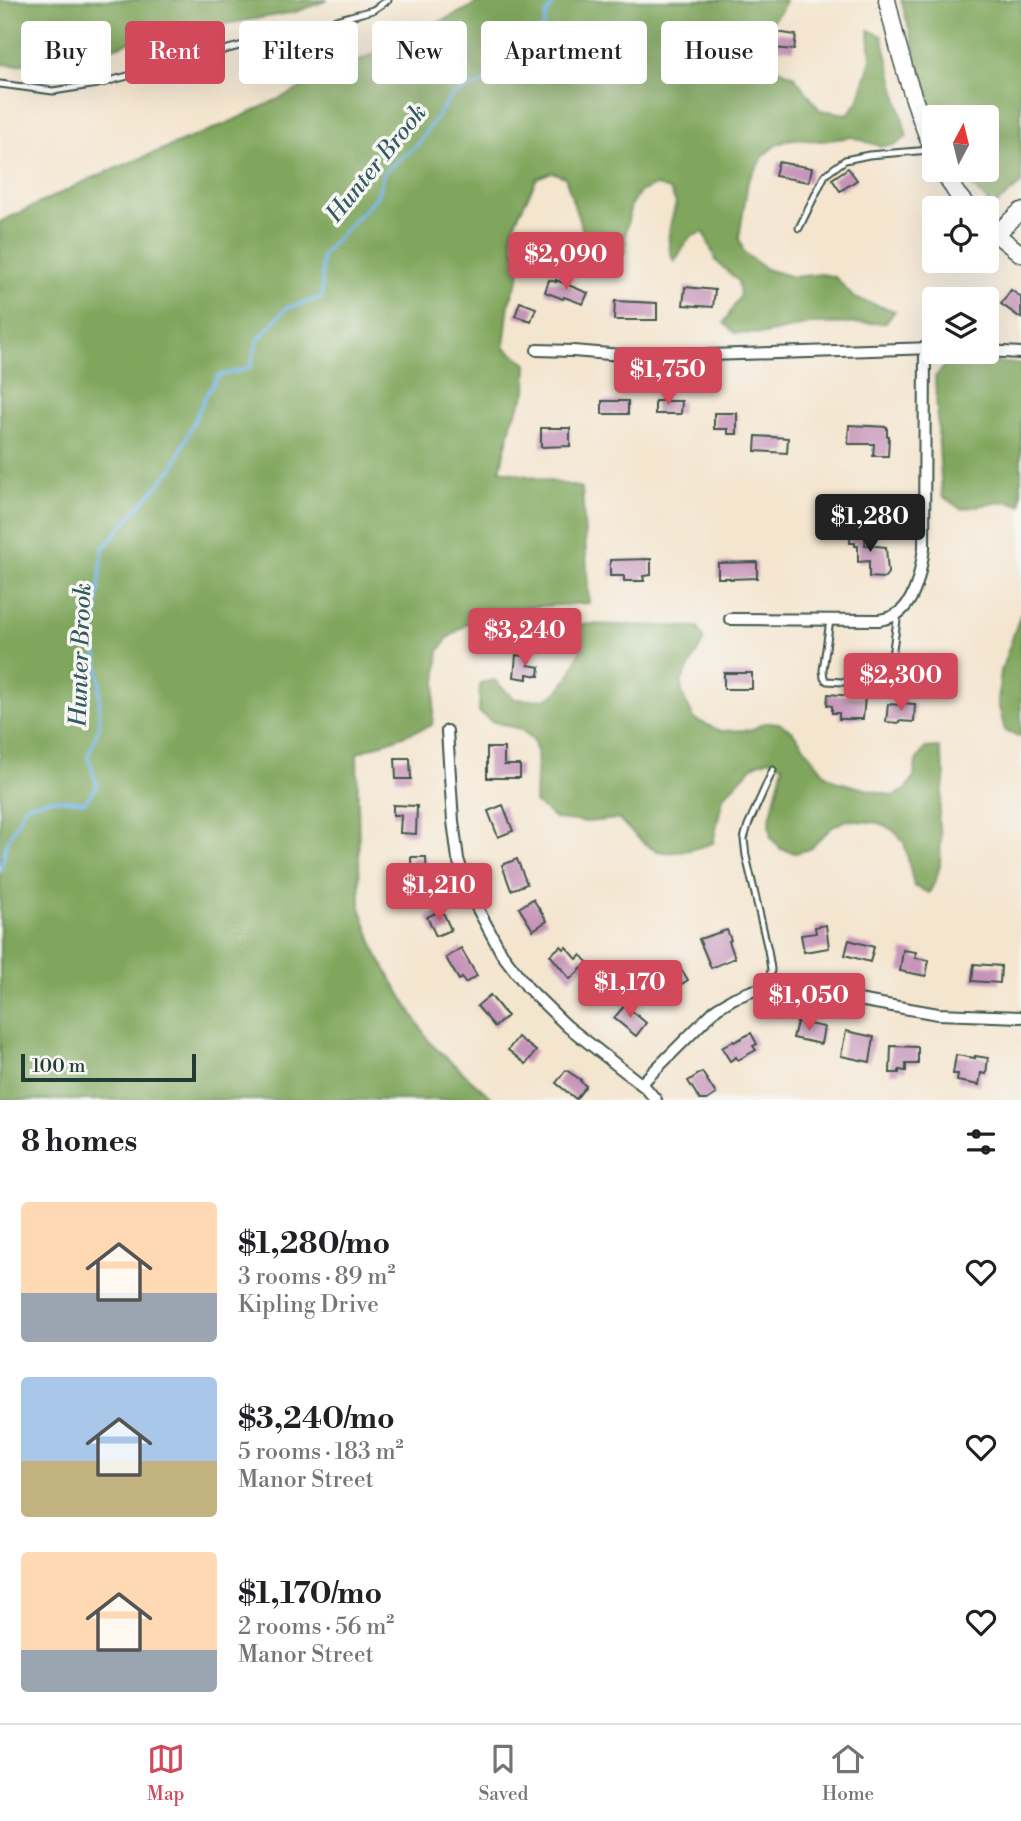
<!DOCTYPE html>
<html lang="en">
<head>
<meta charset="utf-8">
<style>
	:root { --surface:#fff; --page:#f2f2f2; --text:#202124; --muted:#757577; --line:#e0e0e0; --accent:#d1495b }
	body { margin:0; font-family:"Libre Bodoni",serif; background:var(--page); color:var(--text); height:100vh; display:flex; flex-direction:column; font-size:26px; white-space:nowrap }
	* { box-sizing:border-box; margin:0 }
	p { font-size:23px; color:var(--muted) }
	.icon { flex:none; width:38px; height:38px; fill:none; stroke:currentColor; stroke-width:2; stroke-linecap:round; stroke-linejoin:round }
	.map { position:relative; height:1100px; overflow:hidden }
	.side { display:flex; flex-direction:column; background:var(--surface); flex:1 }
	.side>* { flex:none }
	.hud { position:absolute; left:21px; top:21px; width:980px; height:63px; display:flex; gap:14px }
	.needle { width:46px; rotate:7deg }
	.buttons { position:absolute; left:922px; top:105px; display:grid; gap:14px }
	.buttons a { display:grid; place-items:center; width:77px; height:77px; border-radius:7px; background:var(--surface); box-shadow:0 7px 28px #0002; font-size:35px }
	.scale { position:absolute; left:21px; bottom:18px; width:175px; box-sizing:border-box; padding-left:7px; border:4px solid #1f3d34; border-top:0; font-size:19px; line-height:24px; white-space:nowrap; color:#1f3d34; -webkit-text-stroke:5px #f6f6f2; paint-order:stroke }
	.price { position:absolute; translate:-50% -60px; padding:0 16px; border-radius:7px; background:var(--accent); color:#fff; font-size:23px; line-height:46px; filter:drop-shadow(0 2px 4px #0008) }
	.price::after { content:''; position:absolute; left:50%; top:42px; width:21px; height:16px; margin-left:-10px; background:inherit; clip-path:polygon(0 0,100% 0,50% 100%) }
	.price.on { background:#222; color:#fff }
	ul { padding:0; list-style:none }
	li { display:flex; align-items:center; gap:21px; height:175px; padding:0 21px }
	li span { display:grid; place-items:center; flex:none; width:196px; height:140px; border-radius:7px; color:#555 }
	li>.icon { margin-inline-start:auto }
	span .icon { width:84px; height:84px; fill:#fffc; stroke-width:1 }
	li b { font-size:30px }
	h2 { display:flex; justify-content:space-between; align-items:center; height:84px; padding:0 21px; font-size:30px }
	.chip { padding:0 24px; border-radius:7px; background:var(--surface); box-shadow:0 7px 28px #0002; font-size:24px; line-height:63px }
	.chip.on { background:var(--accent); color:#fff }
	.tab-bar { display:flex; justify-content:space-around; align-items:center; height:98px; border-top:2px solid var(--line); background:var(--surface); font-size:19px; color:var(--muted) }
	.tab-bar a { display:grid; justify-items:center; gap:4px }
	.tab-bar .on { color:var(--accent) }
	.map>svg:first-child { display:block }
	.forest { fill:#7fa65c; stroke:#4f7248; stroke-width:2 }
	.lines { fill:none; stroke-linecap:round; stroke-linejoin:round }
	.stream { stroke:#72b2e6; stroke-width:3.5 }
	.building { fill:#c794b9 }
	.lane-casing { stroke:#3f564b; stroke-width:9 }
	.street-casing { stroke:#3f564b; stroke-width:14 }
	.secondary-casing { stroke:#3f564b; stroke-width:19 }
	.lane { stroke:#fff; stroke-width:5 }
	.street { stroke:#fff; stroke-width:10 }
	.secondary { stroke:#fff; stroke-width:16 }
	.labels { text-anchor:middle; stroke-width:7; stroke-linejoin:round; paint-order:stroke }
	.water-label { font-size:24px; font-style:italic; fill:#345a60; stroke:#f6f6f2 }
</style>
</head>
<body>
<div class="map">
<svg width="1021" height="1100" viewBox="0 0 1021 1100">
	<rect width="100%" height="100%" fill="#f6f6f2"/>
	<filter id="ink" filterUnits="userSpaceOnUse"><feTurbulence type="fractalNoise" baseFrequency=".0143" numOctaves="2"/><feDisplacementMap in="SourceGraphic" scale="14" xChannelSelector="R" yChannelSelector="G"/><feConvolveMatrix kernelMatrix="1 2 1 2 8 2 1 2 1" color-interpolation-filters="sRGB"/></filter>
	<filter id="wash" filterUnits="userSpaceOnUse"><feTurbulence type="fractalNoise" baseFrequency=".00686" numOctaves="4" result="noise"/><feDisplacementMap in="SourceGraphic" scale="28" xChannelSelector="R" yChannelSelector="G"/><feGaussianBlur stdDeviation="1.57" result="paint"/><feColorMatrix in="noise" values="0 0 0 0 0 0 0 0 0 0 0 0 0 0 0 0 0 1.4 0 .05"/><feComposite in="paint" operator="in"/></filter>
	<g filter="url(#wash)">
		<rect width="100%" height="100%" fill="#f4e5cf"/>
		<g class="forest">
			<polygon points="0,0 328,0 296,12 218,25 171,28 101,52 16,65 0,64"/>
			<path d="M479 0H785L782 9 754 44 756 58 794 76 820 110 848 114 858 102 871 59 869 30 882 36 907 137 895 145 880 146 852 137 821 141 791 139 776 145 764 155 748 181 739 238 744 253 766 269 793 277 822 274 835 277 854 298 895 311 885 323 810 324 765 334 735 333 724 323 740 296 738 281 716 261 704 232 690 237 674 262C664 238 670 227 676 203L670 190 655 185 640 192 631 204 625 236 626 250 619 263C614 262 607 261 602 259 583 247 573 198 565 177L552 172 537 178 517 218 512 234 514 249 521 262 519 277 509 303 504 347 527 364 526 392 512 421 500 470 582 488 589 603 485 610 448 638 439 651 432 725 357 753 360 907 377 955 430 1043 494 1100H0V222L90 179 230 122 471 7Z"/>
			<polygon points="901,0 1021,0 1021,184 993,207 963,177 958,170 987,170 987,117 934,117"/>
			<polygon points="972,361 1021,364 1021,505 1007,501 961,509 942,496 935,377 945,366"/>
			<polygon points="1021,613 1021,737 1005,731 998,703 1001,671"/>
			<path d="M581 624 698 627 704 640 682 680V694L694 719 721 731 751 730 764 723H779L792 731 826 775 838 782 893 796 906 790 914 777 916 761 925 748 939 747 945 775 938 821 941 836 940 865 936 880 929 893 914 886 904 842 893 830 879 823 846 820 832 827 810 849 795 853 781 849 771 838 769 823 783 765 769 759 754 765 723 797 713 843C696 849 670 857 653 849 643 844 627 827 618 819L587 822 556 819 535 802 537 753 533 739 520 729 491 721 479 712 480 683 494 680 515 699C524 699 535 701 544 699 562 695 574 668 580 651L574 637Z"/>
		</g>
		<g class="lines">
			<polyline class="stream" points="0,871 6,844 26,805 52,799 85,802 97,786 88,756 99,727 100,679 94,639 103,548 173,468 205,397 218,376 250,368 258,340 286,308 322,298 322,255 377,196 384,172 417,145 452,95 487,81 514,82 533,70 547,13 557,0"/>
		</g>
		<g id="blocks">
			<g class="building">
				<polygon points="776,32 796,35 794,50 774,48"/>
				<polygon points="778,162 812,168 809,182 775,176"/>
				<polygon points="848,168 857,180 840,191 832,179"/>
				<polygon points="549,280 556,282 556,280 588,293 583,304 564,297 563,299 545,292"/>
				<polygon points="685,287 715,290 713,307 683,305"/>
				<polygon points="1011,290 1021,297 1021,318 1001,304"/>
				<polygon points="615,301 657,303 657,320 614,320"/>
				<polygon points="520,302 536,308 531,321 515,316"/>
				<rect x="602" y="401" width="26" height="13"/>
				<polygon points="655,401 682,401 681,414 655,414"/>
				<polygon points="714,413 737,413 737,434 728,434 728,429 714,429"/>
				<polygon points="849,425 887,427 887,436 889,436 888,456 873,456 874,444 848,444"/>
				<polygon points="541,428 570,428 570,446 541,447"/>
				<polygon points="756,436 788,438 787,453 755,451"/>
				<polygon points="851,529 866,529 865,545 886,547 888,573 884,578 869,577 869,561 858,562 858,546 855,546 855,543 850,543"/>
				<polygon points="651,559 651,575 643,576 644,581 624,581 624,576 610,576 610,560"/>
				<polygon points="757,562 757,578 730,579 730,578 718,578 718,563"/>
				<polygon points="516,655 529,657 528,665 540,667 539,676 527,674 527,679 514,677"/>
				<rect x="724" y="673" width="28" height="16"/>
				<polygon points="828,694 865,697 863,719 839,719 839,713 832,713 832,706 827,705"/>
				<polygon points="901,703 915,704 914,722 899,721 899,723 886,722 888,704 901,705"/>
				<polygon points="487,748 504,748 504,765 520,765 520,778 487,778"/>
				<polygon points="395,758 410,758 411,779 396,779"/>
				<polygon points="393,805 417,806 416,834 400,833 401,815 393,815"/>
				<polygon points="503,805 513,831 498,837 488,811"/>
				<polygon points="411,857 426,857 427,885 412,886"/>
				<polygon points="517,859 527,884 511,890 502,865"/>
				<polygon points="533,899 547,921 533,930 519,908"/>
				<polygon points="442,910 451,930 436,936 427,917"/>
				<polygon points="826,925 829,948 804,952 801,935 816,933 815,927"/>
				<polygon points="727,930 731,940 729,941 735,958 711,968 699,939"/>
				<polygon points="849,940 874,947 870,962 845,955"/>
				<polygon points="561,946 564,949 566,947 577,959 581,955 588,963 570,979 550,955"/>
				<polygon points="461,948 477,976 465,983 462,978 459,980 446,958"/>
				<polygon points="903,950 916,952 915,958 929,960 926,976 900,971"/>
				<polygon points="974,964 1001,966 1000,983 972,981"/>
				<polygon points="680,967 688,980 666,994 658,981"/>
				<polygon points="490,995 507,1016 495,1027 477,1006"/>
				<polygon points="625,1005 646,1023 636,1036 614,1018"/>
				<polygon points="797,1022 824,1027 821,1044 793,1038"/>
				<polygon points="846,1031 874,1037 870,1062 841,1056"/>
				<polygon points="751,1033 757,1044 753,1046 756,1050 738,1060 736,1057 730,1061 722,1048 733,1041 734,1042"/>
				<polygon points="518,1037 536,1051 526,1064 508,1050"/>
				<polygon points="891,1046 918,1047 918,1064 906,1064 906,1071 899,1070 899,1073 890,1073"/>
				<polygon points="956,1055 975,1058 975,1056 988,1058 986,1074 981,1073 979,1085 957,1081 958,1074 953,1074"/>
				<polygon points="566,1070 581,1080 580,1081 586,1086 576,1099 556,1083"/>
				<polygon points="702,1072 716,1094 707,1100 700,1100 688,1081"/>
			</g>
		</g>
	</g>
	<g filter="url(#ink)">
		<use href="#blocks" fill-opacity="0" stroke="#3f564b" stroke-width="2"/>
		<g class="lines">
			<g class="lane-casing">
				<g id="lane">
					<polyline points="0,84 53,91 98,84 373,10 388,0"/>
					<polyline points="799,228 825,175 845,160 869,155 930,150"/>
					<polyline points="830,620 823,670 824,678 827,681 874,684 886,682 889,678 898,613"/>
					<polyline points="769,988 771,969 768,950 746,856 744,839 748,825 773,770"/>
				</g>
			</g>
			<g class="street-casing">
				<g id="street">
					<polyline points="537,350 573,351 646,357 934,348"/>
					<polyline points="987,351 1021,353"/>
					<path d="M730 619 879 620C884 619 890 618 895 615 916 604 921 569 924 548L925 348"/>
					<polyline points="447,731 453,821 458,859 468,891 502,954 528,988 567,1026 646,1088 656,1100"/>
					<polyline points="641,1084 717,1008 734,998 752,991 769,988 790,988 938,1014 1021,1017"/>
				</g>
			</g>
			<g class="secondary-casing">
				<g id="secondary">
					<path d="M887 0C898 52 914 104 934 153"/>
					<polyline points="942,170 957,194 969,208"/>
					<polyline points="987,227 1021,254"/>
					<polyline points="996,234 1021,211"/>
				</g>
			</g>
			<use href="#lane" class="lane"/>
			<use href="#street" class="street"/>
			<use href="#secondary" class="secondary"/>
		</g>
	</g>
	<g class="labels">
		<g class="water-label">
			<text transform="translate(376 163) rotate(-51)" y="8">Hunter Brook</text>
			<text transform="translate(80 655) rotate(-88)" y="8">Hunter Brook</text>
		</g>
	</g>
</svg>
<div class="buttons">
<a><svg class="needle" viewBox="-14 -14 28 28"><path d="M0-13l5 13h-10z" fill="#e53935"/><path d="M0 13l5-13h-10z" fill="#757577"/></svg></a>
<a><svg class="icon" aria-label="locate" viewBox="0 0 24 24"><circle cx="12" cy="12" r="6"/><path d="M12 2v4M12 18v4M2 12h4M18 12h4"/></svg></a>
<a><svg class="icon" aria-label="layers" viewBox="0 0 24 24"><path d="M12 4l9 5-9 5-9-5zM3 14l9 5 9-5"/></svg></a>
</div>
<div class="scale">100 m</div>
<b class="price" style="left:566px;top:292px">$2,090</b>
<b class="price" style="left:668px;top:407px">$1,750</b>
<b class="price on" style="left:870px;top:554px">$1,280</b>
<b class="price" style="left:525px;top:668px">$3,240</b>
<b class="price" style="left:901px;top:713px">$2,300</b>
<b class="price" style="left:439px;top:923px">$1,210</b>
<b class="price" style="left:630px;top:1020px">$1,170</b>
<b class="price" style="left:809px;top:1033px">$1,050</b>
<div class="hud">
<a class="chip">Buy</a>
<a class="chip on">Rent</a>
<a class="chip">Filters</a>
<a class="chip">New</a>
<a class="chip">Apartment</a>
<a class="chip">House</a>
</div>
</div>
<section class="side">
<h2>8 homes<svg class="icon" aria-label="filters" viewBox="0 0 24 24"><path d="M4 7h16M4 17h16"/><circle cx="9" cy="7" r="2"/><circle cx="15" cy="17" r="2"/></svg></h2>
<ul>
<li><span style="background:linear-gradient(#ffd9b3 65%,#9aa5b1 0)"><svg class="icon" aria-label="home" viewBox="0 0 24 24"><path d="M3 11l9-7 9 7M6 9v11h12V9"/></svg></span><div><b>$1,280/mo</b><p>3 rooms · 89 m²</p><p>Kipling Drive</p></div><svg class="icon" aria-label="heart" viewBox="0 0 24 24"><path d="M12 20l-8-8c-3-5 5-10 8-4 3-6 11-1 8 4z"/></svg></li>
<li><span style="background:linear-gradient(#a9c7e8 60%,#c2b280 0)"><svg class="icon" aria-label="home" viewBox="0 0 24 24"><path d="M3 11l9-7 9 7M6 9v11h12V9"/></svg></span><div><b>$3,240/mo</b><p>5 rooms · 183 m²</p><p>Manor Street</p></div><svg class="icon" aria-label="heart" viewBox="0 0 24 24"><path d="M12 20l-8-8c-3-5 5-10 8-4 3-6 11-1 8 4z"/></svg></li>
<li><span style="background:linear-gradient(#ffd9b3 70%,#9aa5b1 0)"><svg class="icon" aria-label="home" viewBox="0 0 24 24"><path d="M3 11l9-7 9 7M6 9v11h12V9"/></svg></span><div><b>$1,170/mo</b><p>2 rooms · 56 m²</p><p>Manor Street</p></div><svg class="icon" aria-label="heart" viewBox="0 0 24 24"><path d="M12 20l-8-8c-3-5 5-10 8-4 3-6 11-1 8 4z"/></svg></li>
</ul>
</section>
<nav class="tab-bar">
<a class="on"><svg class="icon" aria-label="map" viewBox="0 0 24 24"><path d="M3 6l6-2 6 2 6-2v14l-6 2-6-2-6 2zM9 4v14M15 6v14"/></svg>Map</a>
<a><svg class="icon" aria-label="saved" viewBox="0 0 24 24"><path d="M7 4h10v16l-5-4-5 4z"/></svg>Saved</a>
<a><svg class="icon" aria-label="home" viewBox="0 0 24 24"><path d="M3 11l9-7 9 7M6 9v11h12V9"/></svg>Home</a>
</nav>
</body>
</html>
